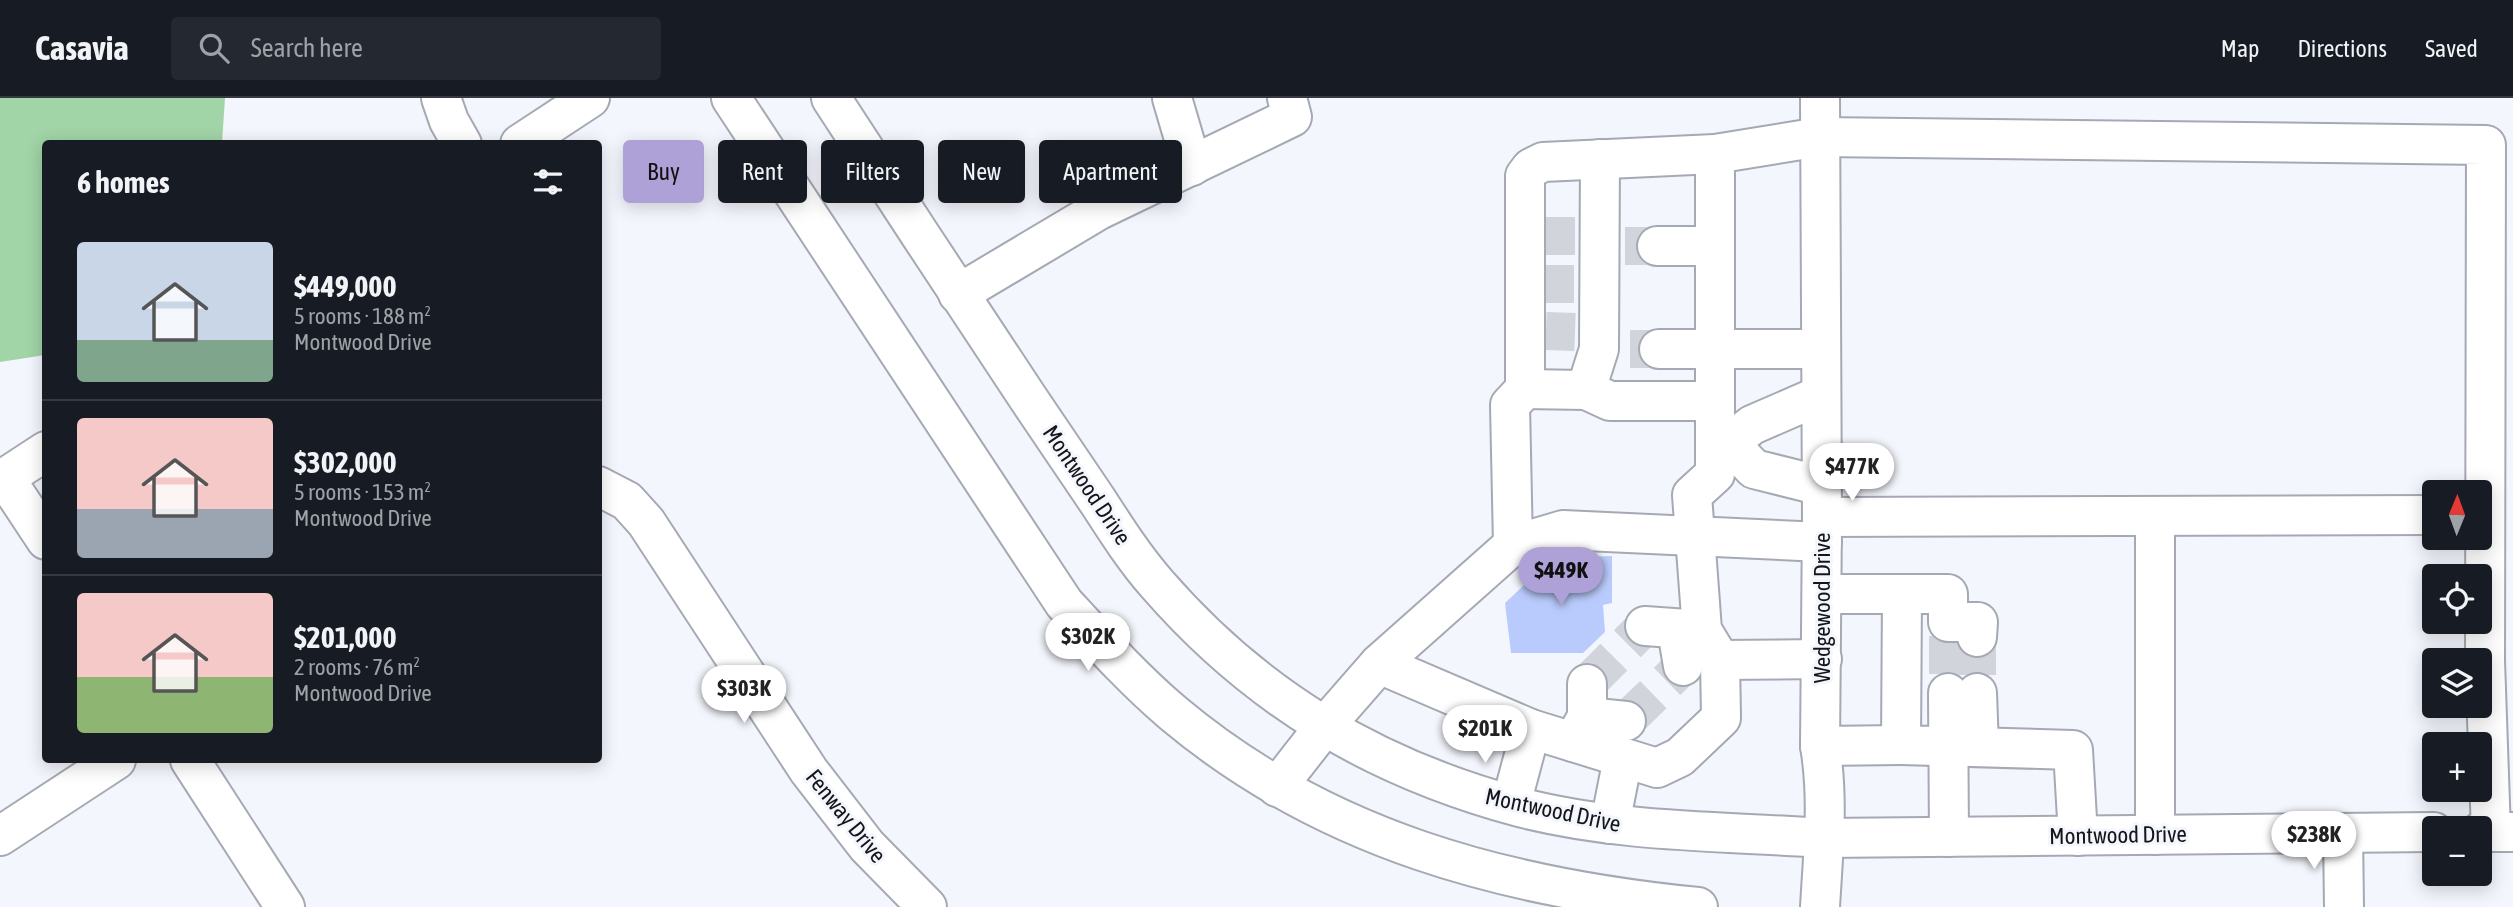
<!DOCTYPE html>
<html lang="en">
<head>
<meta charset="utf-8">
<style>
	:root { --surface:#171b24; --page:#242831; --text:#f1f3f6; --muted:#9ea1a6; --line:#363941; --accent:#aea1d8 }
	body { margin:0; font-family:"Asap Condensed",sans-serif; background:var(--page); color:var(--text); height:100vh; display:flex; flex-direction:column; font-size:26px; white-space:nowrap }
	* { box-sizing:border-box; margin:0 }
	p { font-size:23px; color:var(--muted) }
	.icon { flex:none; width:38px; height:38px; fill:none; stroke:currentColor; stroke-width:2; stroke-linecap:round; stroke-linejoin:round }
	.map { position:relative; flex:1; overflow:hidden }
	.panel { position:absolute; left:42px; top:42px; width:560px; height:623px; display:flex; flex-direction:column; background:var(--surface); border-radius:7px; box-shadow:0 4px 18px #0003 }
	.panel>* { flex:none }
	.banner { position:absolute; left:623px; top:42px; width:665px; height:63px; display:flex; gap:14px }
	.needle { width:46px; rotate:1deg }
	.fabs { position:absolute; left:2422px; top:382px; display:grid; gap:14px }
	.fabs a { display:grid; place-items:center; width:70px; height:70px; border-radius:7px; background:var(--surface); box-shadow:0 4px 18px #0003; font-size:35px }
	.price { position:absolute; translate:-50% -60px; padding:0 16px; border-radius:24px; background:#fff; color:#222; font-size:23px; line-height:46px; filter:drop-shadow(0 2px 4px #0008) }
	.price::after { content:''; position:absolute; left:50%; top:42px; width:21px; height:16px; margin-left:-10px; background:inherit; clip-path:polygon(0 0,100% 0,50% 100%) }
	.price.selected { background:var(--accent); color:#111 }
	ul { padding:0; list-style:none }
	li { display:flex; align-items:center; gap:21px; height:175px; padding:0 35px }
	li+li { border-top:2px solid var(--line) }
	li span { display:grid; place-items:center; flex:none; width:196px; height:140px; border-radius:7px; color:#555 }
	li>.icon { margin-inline-start:auto }
	span .icon { width:84px; height:84px; fill:#fffc; stroke-width:1 }
	li b { font-size:30px }
	h2 { display:flex; justify-content:space-between; align-items:center; height:84px; padding:0 35px; font-size:30px }
	.tag { padding:0 24px; border-radius:7px; background:var(--surface); box-shadow:0 4px 18px #0003; font-size:24px; line-height:63px }
	.tag.selected { background:var(--accent); color:#111 }
	header { display:flex; align-items:center; gap:42px; box-sizing:border-box; height:98px; padding:0 35px; background:var(--surface); border-bottom:2px solid var(--line) }
	header strong { font-size:33px }
	nav { display:flex; gap:38px; margin-inline-start:auto; font-size:24px }
	.search { width:490px; height:63px; background:var(--page); display:flex; align-items:center; gap:18px; box-sizing:border-box; padding:0 24px; border-radius:7px; color:var(--muted); font-size:26px }
	.map>svg:first-child { display:block }
	.green { fill:#a1d4a7 }
	.building { fill:#b9cbfc }
	.lines { fill:none; stroke-linecap:round; stroke-linejoin:round }
	.minor-tunnel { stroke:#d2d4db; stroke-width:38; stroke-dasharray:38 19; stroke-linecap:butt }
	.minor-casing { stroke:#a4a9b3; stroke-width:42 }
	.major-casing { stroke:#a4a9b3; stroke-width:42 }
	.minor { stroke:#fff; stroke-width:38 }
	.major { stroke:#fff; stroke-width:38 }
	.labels { text-anchor:middle; stroke-width:6; stroke-linejoin:round; paint-order:stroke }
	.street-label { font-size:23px; fill:#141519; stroke:#f4f6fd }
</style>
</head>
<body>
<header>
<strong>Casavia</strong>
<div class="search"><svg class="icon" aria-label="search" viewBox="0 0 24 24"><circle cx="10" cy="10" r="6"/><path d="M15 15l6 6"/></svg>Search here</div>
<nav><a>Map</a><a>Directions</a><a>Saved</a></nav>
</header>
<div class="map">
<svg width="2513" height="809" viewBox="0 0 2513 809">
	<rect width="100%" height="100%" fill="#f4f6fd"/>
	<polygon class="green" points="0,0 225,0 222,45 46,46 45,257 0,264"/>
	<polygon class="building" points="1612,458 1612,505 1603,507 1605,534 1583,555 1511,555 1505,505 1553,460"/>
	<g class="lines">
		<g class="minor-tunnel">
			<polyline points="1543,138 1575,138"/>
			<polyline points="1625,148 1657,148"/>
			<polyline points="1545,186 1574,186"/>
			<polyline points="1546,233 1575,234"/>
			<polyline points="1630,251 1659,251"/>
			<polyline points="1948,538 1948,595"/>
			<polyline points="1977,539 1977,595"/>
			<polyline points="1587,586 1645,528"/>
			<polyline points="1626,623 1683,568"/>
		</g>
		<g class="minor-casing">
			<g id="minor">
				<polyline points="441,0 449,23 462,46"/>
				<polyline points="1172,0 1192,68"/>
				<path d="M1820 0 1822 419 1820 648C1829 701 1823 756 1820 809"/>
				<polyline points="520,46 590,0"/>
				<polyline points="1657,148 1715,148"/>
				<polyline points="958,196 1099,112 1292,19 1287,0"/>
				<polyline points="1659,251 1821,251"/>
				<polyline points="1525,291 1586,292 1610,303 1715,303"/>
				<polyline points="1586,292 1599,251 1600,61"/>
				<polyline points="1715,344 1729,345 1754,371 1822,388"/>
				<polyline points="1729,345 1752,327 1821,297"/>
				<polyline points="5,380 46,442"/>
				<polyline points="0,383 46,353"/>
				<polyline points="598,388 627,403 646,424 809,673 867,748 927,809"/>
				<polyline points="2155,418 2155,737"/>
				<polyline points="1822,419 2434,417"/>
				<polyline points="1513,447 1510,307 1525,291 1525,78 1531,70 1543,64 1715,56 1820,39 2486,47 2485,563 2491,734"/>
				<polyline points="1822,496 1902,496 1901,647 2073,652 2078,738"/>
				<polyline points="1902,496 1948,496 1948,524 1978,524 1977,539"/>
				<polyline points="1645,528 1702,532"/>
				<polyline points="1677,532 1683,568"/>
				<polyline points="1720,562 1822,561"/>
				<polyline points="1379,566 1531,631 1657,670 1680,659 1721,620 1720,562 1702,532 1692,397 1715,376 1715,56"/>
				<polyline points="1948,595 1949,739"/>
				<polyline points="1977,595 1979,649"/>
				<polyline points="1587,619 1626,623"/>
				<polyline points="1573,644 1587,619 1587,586"/>
				<polyline points="1820,648 1901,647"/>
				<polyline points="190,662 285,809"/>
				<polyline points="1277,689 1324,629 1379,566 1513,447 1563,432 1822,444"/>
				<polyline points="1511,706 1531,631"/>
				<polyline points="1610,726 1623,660"/>
				<polyline points="0,738 116,662"/>
			</g>
		</g>
		<g class="major-casing">
			<g id="major">
				<path d="M731 0 1064 505C1099 543 1133 581 1173 615 1324 742 1506 790 1698 809"/>
				<path d="M831 0C896 100 962 201 1028 300 1052 335 1075 370 1099 405 1117 433 1135 461 1157 486 1256 600 1374 670 1519 709 1619 735 1722 733 1823 740L2434 734"/>
				<polyline points="2480,734 2513,734"/>
				<polyline points="2343,735 2344,809"/>
			</g>
		</g>
		<use href="#minor" class="minor"/>
		<use href="#major" class="major"/>
	</g>
	<g class="labels">
		<g class="street-label">
			<text transform="translate(1087 387) rotate(56)" y="8">Montwood Drive</text>
			<text transform="translate(1822 510) rotate(-90)" y="8">Wedgewood Drive</text>
			<text transform="translate(1553 712) rotate(12)" y="8">Montwood Drive</text>
			<text transform="translate(846 718) rotate(51)" y="8">Fenway Drive</text>
			<text transform="translate(2118 737) rotate(-1)" y="8">Montwood Drive</text>
		</g>
	</g>
</svg>
<div class="fabs">
<a><svg class="needle" viewBox="-14 -14 28 28"><path d="M0-13l5 13h-10z" fill="#e53935"/><path d="M0 13l5-13h-10z" fill="#9ea1a6"/></svg></a>
<a><svg class="icon" aria-label="locate" viewBox="0 0 24 24"><circle cx="12" cy="12" r="6"/><path d="M12 2v4M12 18v4M2 12h4M18 12h4"/></svg></a>
<a><svg class="icon" aria-label="layers" viewBox="0 0 24 24"><path d="M12 4l9 5-9 5-9-5zM3 14l9 5 9-5"/></svg></a>
<a>+</a>
<a>−</a>
</div>
<b class="price" style="left:1852px;top:405px">$477K</b>
<b class="price selected" style="left:1561px;top:509px">$449K</b>
<b class="price" style="left:1088px;top:575px">$302K</b>
<b class="price" style="left:744px;top:627px">$303K</b>
<b class="price" style="left:1485px;top:667px">$201K</b>
<b class="price" style="left:2314px;top:773px">$238K</b>
<div class="banner">
<a class="tag selected">Buy</a>
<a class="tag">Rent</a>
<a class="tag">Filters</a>
<a class="tag">New</a>
<a class="tag">Apartment</a>
</div>
<section class="panel">
<h2>6 homes<svg class="icon" aria-label="filters" viewBox="0 0 24 24"><path d="M4 7h16M4 17h16"/><circle cx="9" cy="7" r="2"/><circle cx="15" cy="17" r="2"/></svg></h2>
<ul>
<li><span style="background:linear-gradient(#c9d6e8 70%,#7fa58c 0)"><svg class="icon" aria-label="home" viewBox="0 0 24 24"><path d="M3 11l9-7 9 7M6 9v11h12V9"/></svg></span><div><b>$449,000</b><p>5 rooms · 188 m²</p><p>Montwood Drive</p></div></li>
<li><span style="background:linear-gradient(#f6c9c9 65%,#9aa5b1 0)"><svg class="icon" aria-label="home" viewBox="0 0 24 24"><path d="M3 11l9-7 9 7M6 9v11h12V9"/></svg></span><div><b>$302,000</b><p>5 rooms · 153 m²</p><p>Montwood Drive</p></div></li>
<li><span style="background:linear-gradient(#f6c9c9 60%,#8fb573 0)"><svg class="icon" aria-label="home" viewBox="0 0 24 24"><path d="M3 11l9-7 9 7M6 9v11h12V9"/></svg></span><div><b>$201,000</b><p>2 rooms · 76 m²</p><p>Montwood Drive</p></div></li>
</ul>
</section>
</div>
</body>
</html>
